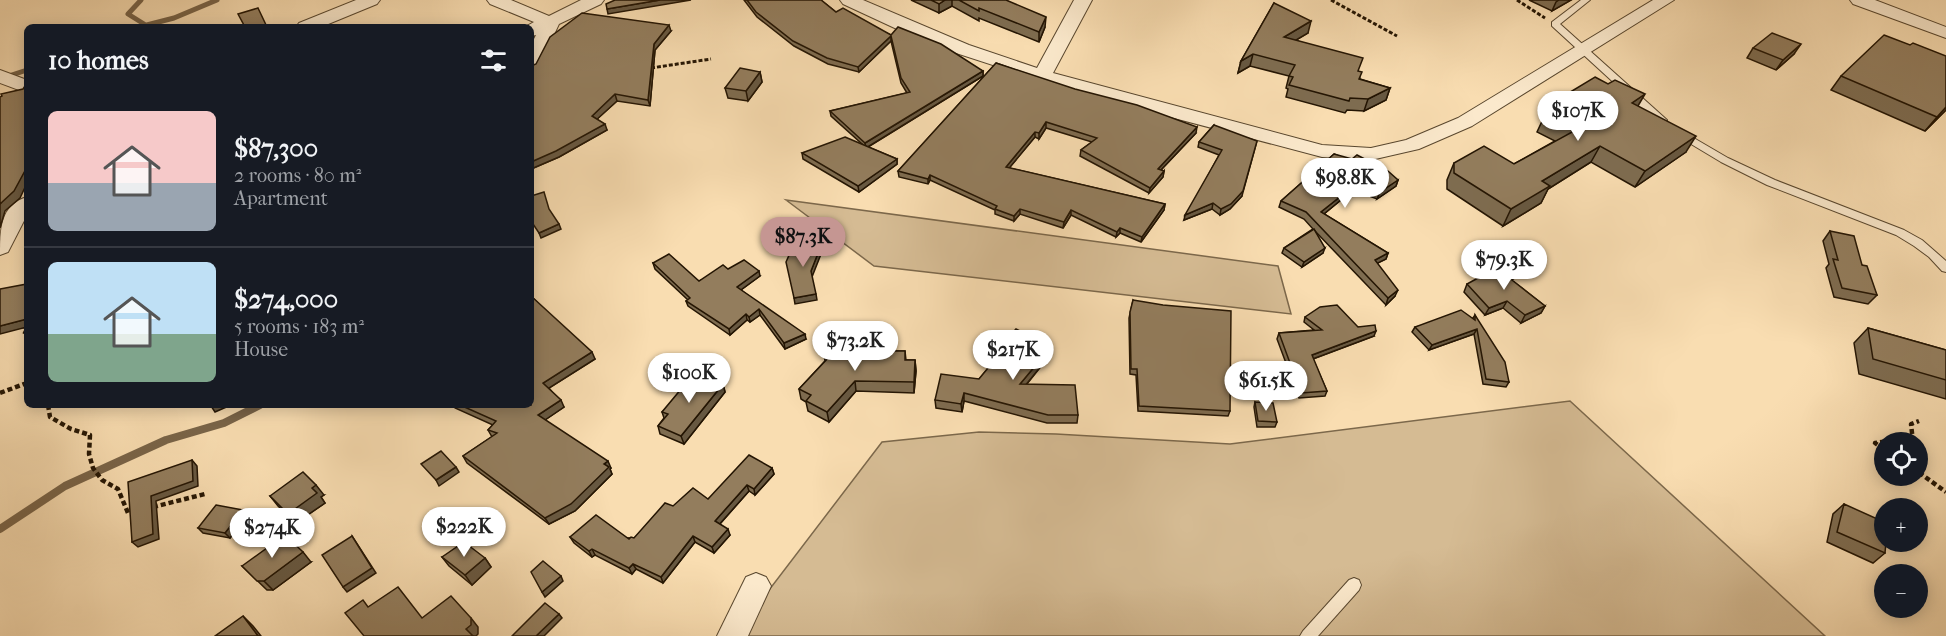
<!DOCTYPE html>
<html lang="en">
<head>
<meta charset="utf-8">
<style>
	:root { --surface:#171b24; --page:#20242c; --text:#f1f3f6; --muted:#9ea1a6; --line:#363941; --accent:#c59692 }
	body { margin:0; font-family:"IM FELL French Canon",serif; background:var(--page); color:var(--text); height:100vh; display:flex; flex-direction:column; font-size:22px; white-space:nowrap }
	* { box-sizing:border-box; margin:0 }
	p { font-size:20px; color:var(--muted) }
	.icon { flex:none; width:33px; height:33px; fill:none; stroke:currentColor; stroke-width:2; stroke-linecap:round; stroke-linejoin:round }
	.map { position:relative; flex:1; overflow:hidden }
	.drawer { position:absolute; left:24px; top:24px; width:510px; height:384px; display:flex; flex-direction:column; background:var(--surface); border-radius:9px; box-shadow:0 3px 15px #0003 }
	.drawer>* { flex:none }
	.controls { position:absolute; left:1874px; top:432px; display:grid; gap:12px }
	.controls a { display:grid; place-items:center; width:54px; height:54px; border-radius:50%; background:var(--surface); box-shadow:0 3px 15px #0003; font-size:30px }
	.price { position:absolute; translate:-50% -51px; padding:0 14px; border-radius:21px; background:#fff; color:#222; font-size:20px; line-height:39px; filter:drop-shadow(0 2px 3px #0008) }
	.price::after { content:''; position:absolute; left:50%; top:36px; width:18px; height:14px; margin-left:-9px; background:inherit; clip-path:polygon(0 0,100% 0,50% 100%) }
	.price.on { background:var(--accent); color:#111 }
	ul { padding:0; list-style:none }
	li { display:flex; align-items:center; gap:18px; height:150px; padding:0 24px }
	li+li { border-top:2px solid var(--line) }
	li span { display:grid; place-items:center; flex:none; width:168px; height:120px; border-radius:9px; color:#555 }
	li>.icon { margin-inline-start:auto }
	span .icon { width:72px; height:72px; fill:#fffc; stroke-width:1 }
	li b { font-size:26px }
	h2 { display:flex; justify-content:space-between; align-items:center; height:72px; padding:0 24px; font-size:26px }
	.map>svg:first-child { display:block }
	.green { fill:#d5bb93; stroke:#7c684b; stroke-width:1.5 }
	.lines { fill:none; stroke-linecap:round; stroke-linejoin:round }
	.stream-far1 { stroke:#796448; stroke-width:5 }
	.stream { stroke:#796448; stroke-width:8 }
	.service-casing { stroke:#59472e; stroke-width:2 }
	.minor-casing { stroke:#59472e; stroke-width:2 }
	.path-far1 { stroke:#241503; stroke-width:3; stroke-dasharray:4 2; stroke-linecap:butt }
	.path { stroke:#241503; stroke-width:4.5; stroke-dasharray:5 3; stroke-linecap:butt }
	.service { fill:#fbe9cc; fill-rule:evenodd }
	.minor { fill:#fbe9cc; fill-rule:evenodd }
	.wall { fill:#7e6c50; stroke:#241503; stroke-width:1.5 }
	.shaded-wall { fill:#675841; stroke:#241503; stroke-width:1.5 }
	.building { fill:#937d5d; stroke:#241503; stroke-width:1.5 }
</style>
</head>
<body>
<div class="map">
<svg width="1946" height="636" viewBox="0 0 1946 636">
	<rect width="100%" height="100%" fill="#f9ddb1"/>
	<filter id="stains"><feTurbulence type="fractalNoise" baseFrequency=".00333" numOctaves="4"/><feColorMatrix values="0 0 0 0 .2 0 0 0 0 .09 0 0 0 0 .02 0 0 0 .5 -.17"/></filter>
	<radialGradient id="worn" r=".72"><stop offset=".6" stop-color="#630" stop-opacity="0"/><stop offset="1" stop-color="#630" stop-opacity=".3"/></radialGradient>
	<g class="green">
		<polygon points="786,200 1278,266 1291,314 874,266"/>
		<polygon points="1570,401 1825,636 734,636 882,442 979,432 1056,434 1230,444"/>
	</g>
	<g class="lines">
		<g class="stream-far1">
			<polyline points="141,0 128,14 144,24"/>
			<polyline points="139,27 174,18 217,0"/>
			<polyline points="0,79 27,70"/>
		</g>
		<polyline class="stream" points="0,529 65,486 166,440 224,423 260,405"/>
		<g class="service-casing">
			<g id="service">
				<polygon points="1581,0 1590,0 1560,24 1667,120 1667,124 1659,124 1552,26 1552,22"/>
				<polygon points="1680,130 1728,158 1775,180 1904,230 1922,240 1946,261 1946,272 1942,271 1929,257 1914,246 1896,235 1767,185 1721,162 1676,135 1675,133"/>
				<polygon points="1354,578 1359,580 1361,585 1359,590 1318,636 1300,636 1303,631 1349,580"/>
			</g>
		</g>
		<g class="minor-casing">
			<g id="minor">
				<polygon points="356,0 380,0 377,4 321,27 296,27 299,23"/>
				<polygon points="487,0 511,0 549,16 581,0 604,0 601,4 559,24 540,64 538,68 531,70 531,45 536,35 531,36 531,27 525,27 534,22 490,4"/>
				<polygon points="840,0 863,0 969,45 1037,68 1074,0 1092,0 1053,73 1322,145 1371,148 1406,140 1458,118 1653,0 1674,0 1472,126 1419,149 1371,160 1322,157 1075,92 956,53 899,30 843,4"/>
				<polygon points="1850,0 1875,0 1946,27 1946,38 1853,4"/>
				<polygon points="0,70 27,80 27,93 0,83"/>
				<path d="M27 197V215L8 252 0 255C0 230 0 205 27 197Z"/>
				<polygon points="756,573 766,577 771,586 748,636 717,636 746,577"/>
			</g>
		</g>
		<g class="path-far1">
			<polyline points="1331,0 1397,36"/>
			<polyline points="1517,0 1545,18"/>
			<polyline points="651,68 711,59"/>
		</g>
		<g class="path">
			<polyline points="27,316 23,331 27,333"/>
			<polyline points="0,393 27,383"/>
			<polyline points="48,405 50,417 71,429 90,435 89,454 93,468 102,480 118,489 128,513 134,512"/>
			<polyline points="1913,442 1911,424 1919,421"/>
			<polyline points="1884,449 1875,443 1912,437"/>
			<polyline points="1917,456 1921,474 1946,492"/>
			<polyline points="153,507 205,494"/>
		</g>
		<use href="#service" class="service"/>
		<use href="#minor" class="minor"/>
	</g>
	<g class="wall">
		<polygon points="744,0 821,0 836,12 891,35 983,71 983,76 868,147 897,159 897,164 859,192 803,159 802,153 862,144 831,116 830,111 907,93 901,83 891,41 859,72 828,64 794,46 757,17"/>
		<polygon points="911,0 1006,0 1045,27 1039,42 979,18 979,21 952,6 939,13"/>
		<polygon points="1529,0 1571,0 1552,11"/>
		<polygon points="1274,3 1308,33 1296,40 1359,72 1360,79 1390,88 1386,100 1364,111 1347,110 1345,113 1286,97 1288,89 1286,88 1289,76 1250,66 1238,73 1241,61"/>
		<polygon points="671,31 655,50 650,106 617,101 597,119 607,130 559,157 531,169 531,66"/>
		<polygon points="1910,45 1946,110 1925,131 1831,90 1841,76"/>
		<polygon points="1753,48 1794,54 1776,70 1747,58"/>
		<polygon points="996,63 1196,133 1161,170 1164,171 1163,177 1149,193 1080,156 1081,150 1092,142 1046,128 1039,139 1035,137 1009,168 1165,204 1164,210 1141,242 1120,233 1116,237 1071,215 1063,228 1020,214 1014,221 995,214 995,210 930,180 928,184 899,177 898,171"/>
		<polygon points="760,72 762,82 748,101 728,98 725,88"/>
		<polygon points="1562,97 1638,106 1686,152 1635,187 1591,162 1548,189 1541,203 1503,226 1447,189 1447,180 1454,163 1514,164 1555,141 1537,132 1545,115 1557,107"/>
		<polygon points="1214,125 1242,196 1230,209 1220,215 1212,209 1184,220 1219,155 1198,147 1199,142"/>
		<polygon points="1334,154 1398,180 1396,186 1377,199 1353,190 1324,214 1388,253 1386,259 1377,263 1395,296 1386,305 1314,230 1323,253 1302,267 1282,253 1284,248 1313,229 1304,219 1279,207 1281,201"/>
		<polygon points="1830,231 1862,265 1877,295 1868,304 1834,297 1826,268 1829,264 1823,241"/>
		<polygon points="653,263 699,281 728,269 760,276 741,290 806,339 785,349 760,315 750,322 747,320 730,335 688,306 686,301 688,300 655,269"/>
		<polygon points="1514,282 1545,306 1541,313 1521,323 1503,308 1485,315 1464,292 1467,284"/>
		<polygon points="531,296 595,359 549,388 564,407 545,420 611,468 610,469 612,474 575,511 549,524 467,463 463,456 492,437 488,430 493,425 455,408 453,405 531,405"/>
		<polygon points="1133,300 1230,411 1228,416 1138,411 1136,375 1130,374 1129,318"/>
		<polygon points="1475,315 1509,382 1506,387 1483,384 1474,334 1429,350 1412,332 1415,327 1473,318"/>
		<polygon points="1305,317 1358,327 1374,336 1313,359 1327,391 1325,396 1299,398 1277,339 1279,333 1314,330 1304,322"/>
		<polygon points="1868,328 1946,350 1946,399 1859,374 1854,343"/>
		<polygon points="999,348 1050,355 1027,384 1078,415 1077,423 1047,423 964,401 962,412 936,408 935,400 979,379 999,355"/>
		<polygon points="872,351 905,351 906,360 915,360 916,371 914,393 856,391 829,422 808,411 806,402 801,399 799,389 825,361 824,355"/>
		<polygon points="700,380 723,384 725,392 684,444 660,434 658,426 664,418 662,412"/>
		<polygon points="1255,402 1277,422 1275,427 1257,427 1254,407"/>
		<polygon points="772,468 774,474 755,495 749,491 720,524 730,535 714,553 695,542 663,583 636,569 632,574 595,555 592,557 574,543 570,537 634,538 673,506 708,499"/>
		<polygon points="324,495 321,497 325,503 296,523 278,506 270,496"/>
		<polygon points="1844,504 1885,553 1873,563 1827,542 1833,514"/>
		<polygon points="248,515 230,538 203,533 198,528"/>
		<polygon points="442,557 485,558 491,567 472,585 449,566"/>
		<polygon points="311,562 273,590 267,590 242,566"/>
	</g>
	<g class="shaded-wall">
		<polygon points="660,0 691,0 608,14 607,9"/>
		<polygon points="945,0 952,0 952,6 939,13 939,4"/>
		<polygon points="1559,0 1571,0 1552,11 1556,2"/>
		<polygon points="1046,17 1045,27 1039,42 1039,32"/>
		<polygon points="1311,21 1308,33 1281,49 1284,37"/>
		<polygon points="669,25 671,31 655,50 650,106 648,100 654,44"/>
		<polygon points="891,36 891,41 859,72 858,67"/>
		<polygon points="1801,44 1794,54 1776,70 1783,60"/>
		<polygon points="1253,54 1250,66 1238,73 1241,61"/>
		<polygon points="983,71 983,76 866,148 865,143"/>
		<polygon points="760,72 762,82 748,101 746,91"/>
		<polygon points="1390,88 1386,100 1364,111 1368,99"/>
		<polygon points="615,94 617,101 594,122 592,116"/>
		<polygon points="1645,94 1635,111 1632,103"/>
		<polygon points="1946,107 1946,110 1925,131 1937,117"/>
		<polygon points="1046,122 1046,128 1039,139 1039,133"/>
		<polygon points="605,124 607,130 559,157 531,169 531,162"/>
		<polygon points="1197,127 1196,133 1157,174 1158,169"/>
		<polygon points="1035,132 1035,137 1006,172 1006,167"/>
		<polygon points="1696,136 1686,152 1635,187 1645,171"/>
		<polygon points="1257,141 1242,196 1230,209 1220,215 1221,209"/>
		<polygon points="1600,146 1591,162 1548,189 1541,203 1503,226 1511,209 1542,181"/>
		<polygon points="897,159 897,164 859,192 858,186"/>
		<polygon points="27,167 27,183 20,198 5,211 0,228 0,204"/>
		<polygon points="1164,171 1163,177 1149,193 1150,188"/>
		<polygon points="930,175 930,180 928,184 928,179"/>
		<polygon points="1398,180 1396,186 1377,199 1380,192"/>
		<polygon points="1356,184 1353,190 1319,218 1321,212"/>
		<polygon points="1213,203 1212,209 1184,220 1185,215"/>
		<polygon points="1165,204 1164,210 1141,242 1142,237"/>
		<polygon points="1020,209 1020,214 1014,221 1014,216"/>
		<polygon points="1071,210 1071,215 1063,228 1064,222"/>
		<polygon points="559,224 561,229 541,238 539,233"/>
		<polygon points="1120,228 1120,233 1116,237 1117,232"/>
		<polygon points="822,243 823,249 812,277 811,271"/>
		<polygon points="1325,248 1323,253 1302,267 1304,262"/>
		<polygon points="1388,253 1386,259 1372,266 1375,260"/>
		<polygon points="759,271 760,276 738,292 737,287"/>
		<polygon points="1398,290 1395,296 1386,305 1388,298"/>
		<polygon points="816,294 817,300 795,304 794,298"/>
		<polygon points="1507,301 1503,308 1485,315 1489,308"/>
		<polygon points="1545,306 1541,313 1521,323 1525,315"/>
		<polygon points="759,309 760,315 750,322 749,317"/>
		<polygon points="746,314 747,320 730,335 729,329"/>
		<polygon points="27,319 27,327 0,334 0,326"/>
		<polygon points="1477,329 1474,334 1429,350 1432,345"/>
		<polygon points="1376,331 1374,336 1310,360 1312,355"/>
		<polygon points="805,334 806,339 785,349 784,343"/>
		<polygon points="1051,347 1050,355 1020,392 1020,384"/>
		<polygon points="592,352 595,359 546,390 543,383"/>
		<polygon points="915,360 916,371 914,393 914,382"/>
		<polygon points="855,381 856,391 829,422 827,412"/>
		<polygon points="723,384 725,392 684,444 681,436"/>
		<polygon points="964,393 964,401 962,412 961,404"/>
		<polygon points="561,400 564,407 542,422 538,415"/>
		<polygon points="214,405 231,405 215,412 211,406"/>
		<polygon points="192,460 197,466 198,486 156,501 159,539 138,547 132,542 151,496"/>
		<polygon points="608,461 611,468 610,469 612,474 575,511 549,524 545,518"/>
		<polygon points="456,467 459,472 439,486 436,480"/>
		<polygon points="772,468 774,474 755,495 754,489"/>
		<polygon points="316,485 324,495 321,497 325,503 296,523 288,514 312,488"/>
		<polygon points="747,485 749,491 717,527 715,521"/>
		<polygon points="243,510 248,515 230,538 225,533"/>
		<polygon points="728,529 730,535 714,553 712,547"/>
		<polygon points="352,536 376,573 347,592 343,587"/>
		<polygon points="693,536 695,542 663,583 661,577"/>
		<polygon points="592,549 595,555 592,557 589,551"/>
		<polygon points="303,552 311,562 273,590 264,581"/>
		<polygon points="485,558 491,567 472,585 465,575"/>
		<polygon points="633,564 636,569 632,574 629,568"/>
		<polygon points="561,576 563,581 545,597 542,592"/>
		<polygon points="559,614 562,618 544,636 536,636"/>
		<polygon points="243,616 253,626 261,636 258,636"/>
		<polygon points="471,618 478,627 478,634 476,636 471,636 466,629"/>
	</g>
	<g class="building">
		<polygon points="615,0 660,0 607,9 606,4"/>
		<polygon points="747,0 821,0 836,12 843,8 891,35 898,27 941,44 983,71 865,143 830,111 910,92 901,78 891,36 858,67 827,58 793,41 756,12"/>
		<polygon points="931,0 945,0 939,4"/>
		<polygon points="959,0 1006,0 1046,17 1039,32 979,8 979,11"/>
		<polygon points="1274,3 1311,21 1284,37 1363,58 1358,71 1362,72 1359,79 1390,88 1368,99 1350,98 1349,101 1289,85 1293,77 1289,76 1295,65 1253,54 1241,61"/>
		<polygon points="258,8 267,27 245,27 238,14"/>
		<polygon points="582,13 669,25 654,44 648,100 615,94 592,116 605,124 556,151 531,162 531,66 536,64 550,37"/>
		<polygon points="1772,33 1801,44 1783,60 1753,48"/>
		<polygon points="1884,35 1910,45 1913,43 1946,56 1946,107 1937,117 1841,76"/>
		<polygon points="996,63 1075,89 1137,105 1197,127 1158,169 1164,171 1150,188 1081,150 1097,138 1046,122 1039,133 1035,132 1006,167 1165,204 1142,237 1120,228 1117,232 1071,210 1064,222 1020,209 1014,216 995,209 997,206 930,175 928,179 898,171"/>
		<polygon points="740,68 760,72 746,91 725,88"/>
		<polygon points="1595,77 1608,84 1615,80 1645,94 1632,103 1696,136 1645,171 1600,146 1542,181 1550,186 1511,209 1454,173 1454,163 1484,146 1514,164 1574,131 1545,115 1568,100 1562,97"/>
		<polygon points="25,86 27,87 27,167 14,191 0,204 0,97 2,96 1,94 23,89"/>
		<polygon points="1214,125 1257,141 1243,191 1231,204 1221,209 1213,203 1185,215 1222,150 1199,142"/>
		<polygon points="845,137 897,159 858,186 802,153"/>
		<polygon points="1334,154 1352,159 1357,155 1388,171 1398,180 1380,192 1356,184 1321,212 1388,253 1375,260 1398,290 1388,298 1306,212 1281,201"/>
		<polygon points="544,192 549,209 559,224 539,233 531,221 531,196"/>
		<polygon points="1314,229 1325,248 1304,262 1284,248"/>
		<polygon points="1830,231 1854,236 1862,265 1867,266 1877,295 1842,288 1833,259 1838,260"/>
		<polygon points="804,241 822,243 811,271 816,294 794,298 786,262 795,242 803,243"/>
		<polygon points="669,254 699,281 723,265 728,269 744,260 759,271 737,287 805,334 784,343 759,309 749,317 746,314 729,329 686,301 690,298 653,263"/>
		<polygon points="1500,266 1516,277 1512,280 1545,306 1525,315 1507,301 1489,308 1467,284"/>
		<polygon points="27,284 27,319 0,326 0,289"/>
		<polygon points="531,296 592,352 543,383 561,400 538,415 608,461 604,464 609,467 571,504 545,518 463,456 497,433 488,430 496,421 460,405 531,405"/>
		<polygon points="1133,300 1163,305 1231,311 1230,411 1139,406 1137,369 1131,369 1130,312"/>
		<polygon points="1337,305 1358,327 1375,325 1376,331 1312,355 1327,391 1301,393 1279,333 1322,330 1305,317 1320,307"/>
		<polygon points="1461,310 1475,320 1475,315 1505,362 1509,382 1486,379 1477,329 1432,345 1415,327"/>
		<polygon points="1868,328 1946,350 1946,380 1873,359"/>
		<polygon points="1016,329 1051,347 1020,384 1075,385 1078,415 1048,415 964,393 961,404 935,400 941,374 979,379 1003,350 999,348"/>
		<polygon points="27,331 27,369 25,370"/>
		<polygon points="851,336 872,351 905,351 905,360 915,360 914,382 855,381 827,412 806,401 811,395 799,389 828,358 824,355"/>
		<polygon points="692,376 700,380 702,376 723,384 681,436 658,426 668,414 662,412"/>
		<polygon points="1255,402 1273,403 1277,422 1258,421"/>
		<polygon points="441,451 456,467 436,480 421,464"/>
		<polygon points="749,455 772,468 754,489 747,485 715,521 728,529 712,547 693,536 661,577 633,564 629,568 592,549 589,551 570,537 596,515 629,539 631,537 634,538 665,503 673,506 693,488 708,499"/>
		<polygon points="192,460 193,481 151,496 153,534 132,542 128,482"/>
		<polygon points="303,472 316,485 312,488 317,493 288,514 270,496"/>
		<polygon points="1844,504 1884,522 1884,542 1886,542 1885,553 1837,532"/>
		<polygon points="216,505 243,510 225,533 198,528"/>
		<polygon points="285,535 303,552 264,581 257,581 242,566"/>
		<polygon points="352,536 372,568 343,587 322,555"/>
		<polygon points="464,542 485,558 465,575 442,557"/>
		<polygon points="543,561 561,576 542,592 531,572"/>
		<polygon points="398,587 422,618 451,596 471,618 471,625 466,629 473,636 364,636 345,613 363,600 368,607"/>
		<polygon points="545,603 559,614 536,636 512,636"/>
		<polygon points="243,616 258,636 215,636"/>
	</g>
	<rect width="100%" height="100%" filter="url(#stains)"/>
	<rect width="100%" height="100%" fill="url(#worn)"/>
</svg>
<div class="controls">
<a><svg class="icon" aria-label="locate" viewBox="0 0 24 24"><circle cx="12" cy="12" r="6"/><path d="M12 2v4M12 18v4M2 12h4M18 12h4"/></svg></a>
<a>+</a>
<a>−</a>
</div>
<b class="price" style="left:1578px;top:142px">$107K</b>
<b class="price" style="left:1345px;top:209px">$98.8K</b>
<b class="price on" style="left:803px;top:268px">$87.3K</b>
<b class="price" style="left:1504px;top:291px">$79.3K</b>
<b class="price" style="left:855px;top:372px">$73.2K</b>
<b class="price" style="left:1013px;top:381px">$217K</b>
<b class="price" style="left:689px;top:404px">$100K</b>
<b class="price" style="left:1266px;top:412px">$61.5K</b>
<b class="price" style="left:464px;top:558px">$222K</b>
<b class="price" style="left:272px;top:559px">$274K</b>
<section class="drawer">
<h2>10 homes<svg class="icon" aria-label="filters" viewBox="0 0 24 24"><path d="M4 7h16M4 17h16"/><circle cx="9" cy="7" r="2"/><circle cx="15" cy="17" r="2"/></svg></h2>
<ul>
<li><span style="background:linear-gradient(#f6c9c9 60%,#9aa5b1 0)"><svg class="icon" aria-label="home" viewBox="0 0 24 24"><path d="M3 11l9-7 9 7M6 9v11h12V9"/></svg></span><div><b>$87,300</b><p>2 rooms · 80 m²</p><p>Apartment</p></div></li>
<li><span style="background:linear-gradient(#bfe0f5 60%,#7fa58c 0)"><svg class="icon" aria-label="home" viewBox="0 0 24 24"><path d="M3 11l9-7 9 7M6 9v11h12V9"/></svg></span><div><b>$274,000</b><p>5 rooms · 183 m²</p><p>House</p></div></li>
</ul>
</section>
</div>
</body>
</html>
